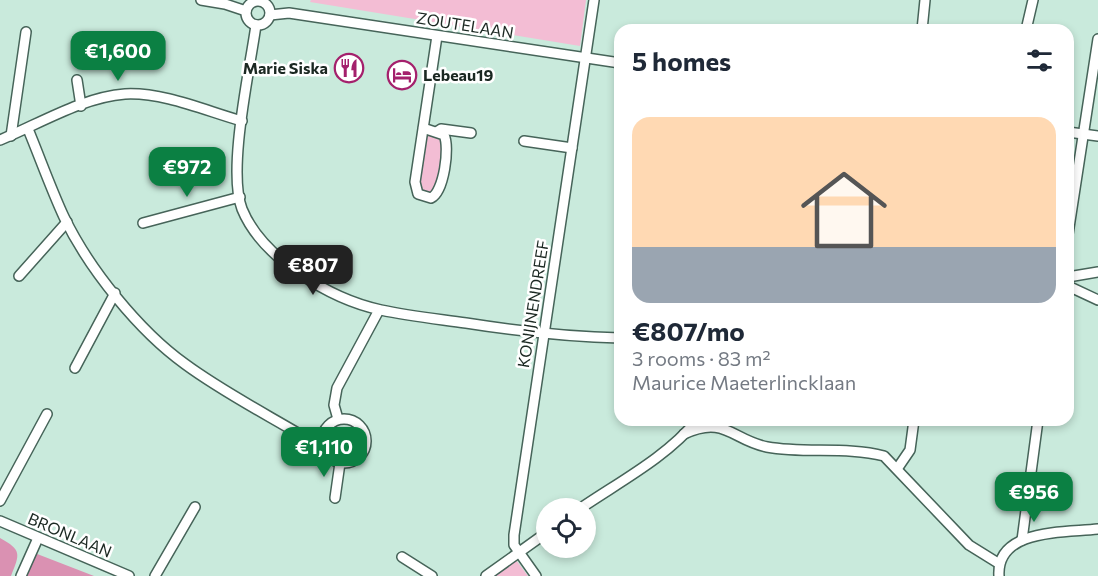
<!DOCTYPE html>
<html lang="en">
<head>
<meta charset="utf-8">
<style>
	:root { --surface:#fff; --page:#f6f6f7; --text:#1f2937; --muted:#747a83; --accent:#0b8043 }
	body { margin:0; font-family:Commissioner,sans-serif; background:var(--page); color:var(--text); height:100vh; display:flex; flex-direction:column; font-size:22px; white-space:nowrap }
	* { box-sizing:border-box; margin:0 }
	p { font-size:20px; color:var(--muted) }
	.icon { flex:none; width:33px; height:33px; fill:none; stroke:currentColor; stroke-width:2; stroke-linecap:round; stroke-linejoin:round }
	.map { position:relative; flex:1; overflow:hidden }
	.sheet { position:absolute; left:614px; top:24px; width:460px; height:402px; display:flex; flex-direction:column; background:var(--surface); border-radius:18px; box-shadow:0 3px 9px #0003 }
	.sheet>* { flex:none }
	.tools { position:absolute; left:536px; top:498px; display:grid; gap:12px }
	.tools a { display:grid; place-items:center; width:60px; height:60px; border-radius:50%; background:var(--surface); box-shadow:0 3px 9px #0003; font-size:30px }
	.price { position:absolute; translate:-50% -51px; padding:0 14px; border-radius:12px; background:var(--accent); color:#fff; font-size:20px; line-height:39px; filter:drop-shadow(0 2px 3px #0008) }
	.price::after { content:''; position:absolute; left:50%; top:36px; width:18px; height:14px; margin-left:-9px; background:inherit; clip-path:polygon(0 0,100% 0,50% 100%) }
	.price.selected { background:#222; color:#fff }
	ul { padding:0; list-style:none }
	li { display:grid; align-content:center; gap:12px; height:318px; padding:0 18px }
	li span { display:grid; place-items:center; height:186px; border-radius:18px; color:#555 }
	li>.icon { margin-inline-start:auto }
	span .icon { width:108px; height:108px; fill:#fffc; stroke-width:1 }
	li b { font-size:26px }
	h2 { display:flex; justify-content:space-between; align-items:center; height:72px; padding:0 18px; font-size:26px }
	.map>svg:first-child { display:block }
	.green { fill:#f3bdd4 }
	.forest { fill:#da91b2 }
	.lines { fill:none; stroke-linecap:round; stroke-linejoin:round }
	.minor-casing { stroke:#466459; stroke-width:12 }
	.minor { stroke:#fff; stroke-width:9 }
	.labels { text-anchor:middle; stroke-width:5; stroke-linejoin:round; paint-order:stroke }
	.street-label { font-size:16px; fill:#1b2822; stroke:#fff }
	.poi-label { font-size:16px; font-weight:bold; fill:#1b2822; stroke:#fff; text-anchor:end }
</style>
</head>
<body>
<div class="map">
<svg width="1098" height="576" viewBox="0 0 1098 576">
	<rect width="100%" height="100%" fill="#c9eadc"/>
	<g class="green">
		<polygon points="311,0 586,0 580,46 310,2"/>
		<path d="M430 134 440 136C448 151 442 183 431 195L418 189 426 137Z"/>
		<polygon points="516,560 528,576 495,576"/>
	</g>
	<g class="forest">
		<path d="M0 538C22 550 20 554 11 576H0Z"/>
		<polygon points="32,552 94,576 21,576"/>
	</g>
	<g class="lines">
		<g class="minor-casing">
			<g id="minor">
				<polyline points="201,0 225,4 246,11"/>
				<circle cx="258" cy="13" r="12"/>
				<polyline points="270,15 289,13 620,63"/>
				<path d="M256 25C250 69 227 170 242 209 262 258 330 299 381 310 409 316 438 319 466 323 517 331 568 337 620 338"/>
				<polyline points="922,30 925,0"/>
				<polyline points="1026,30 1033,0"/>
				<polyline points="77,80 81,106"/>
				<path d="M423 128 444 135C450 147 444 192 431 198L418 194 415 182 437 36"/>
				<path d="M28 129C40 158 51 189 64 217 89 269 139 331 185 364 223 392 266 414 306 438L321 442"/>
				<polyline points="438,131 441,129 471,133"/>
				<polyline points="1068,132 1098,136"/>
				<polyline points="11,136 26,32"/>
				<path d="M0 140C39 124 83 97 125 94 164 92 206 111 242 121"/>
				<polyline points="524,141 572,148"/>
				<polyline points="143,223 240,197"/>
				<polyline points="1068,234 1098,39"/>
				<polyline points="19,276 67,222"/>
				<polyline points="1068,277 1098,272"/>
				<polyline points="1068,286 1098,300"/>
				<polyline points="75,368 115,293"/>
				<circle cx="344" cy="441" r="22"/>
				<polyline points="338,419 334,405 337,388 379,310"/>
				<path d="M684 434C725 415 732 440 767 447 805 454 846 446 884 456L969 545 998 563"/>
				<polyline points="897,469 910,450 914,420"/>
				<polyline points="335,498 340,463"/>
				<polyline points="0,501 47,414"/>
				<path d="M581 508C619 482 667 457 697 420"/>
				<polyline points="0,521 129,576"/>
				<polyline points="1022,540 1038,420"/>
				<polyline points="402,557 432,576"/>
				<polyline points="21,576 38,538"/>
				<polyline points="155,576 195,507"/>
				<polyline points="486,576 546,533"/>
				<polyline points="536,576 514,545 514,535 594,0"/>
				<path d="M999 576C996 528 1065 533 1098 529"/>
			</g>
		</g>
		<use href="#minor" class="minor"/>
	</g>
	<defs>
		<g id="restaurant-ring" transform="scale(1.5)"><circle r="9.5" fill="#fff" stroke="#a4206c" stroke-width="1.5"/><path d="M-5-6h1v4h1v-4h1v4h1v-4h1v5L-1.5 .5V6h-2V.5L-5-1ZM5-6V6H3V1.5H1.5Q1.5-4 5-6Z" fill="#a4206c"/></g>
		<g id="hotel-ring" transform="scale(1.5)"><circle r="9.5" fill="#fff" stroke="#a4206c" stroke-width="1.5"/><path d="M-6-4.5h1.5V1H6V5H4.5V3h-9V5H-6ZM-4 0a1.8 1.8 0 1 1 3.6 0ZM.5 0V-2.5h3Q6-2.5 6 0Z" fill="#a4206c"/></g>
	</defs>
	<g fill-rule="evenodd">
		<use href="#restaurant-ring" x="349" y="68"/>
		<use href="#hotel-ring" x="402" y="75"/>
	</g>
	<g class="labels">
		<g class="street-label">
			<text transform="translate(465 25) rotate(9)" y="6">ZOUTELAAN</text>
			<text transform="translate(533 304) rotate(-81)" y="6">KONIJNENDREEF</text>
			<text transform="translate(70 535) rotate(23)" y="6">BRONLAAN</text>
		</g>
		<g class="poi-label">
			<text x="328" y="74">Marie Siska</text>
			<text x="423" y="81" text-anchor="start">Lebeau19</text>
		</g>
	</g>
</svg>
<div class="tools">
<a><svg class="icon" aria-label="locate" viewBox="0 0 24 24"><circle cx="12" cy="12" r="6"/><path d="M12 2v4M12 18v4M2 12h4M18 12h4"/></svg></a>
</div>
<b class="price" style="left:118px;top:82px">€1,600</b>
<b class="price" style="left:187px;top:198px">€972</b>
<b class="price selected" style="left:313px;top:296px">€807</b>
<b class="price" style="left:324px;top:478px">€1,110</b>
<b class="price" style="left:1034px;top:523px">€956</b>
<section class="sheet">
<h2>5 homes<svg class="icon" aria-label="filters" viewBox="0 0 24 24"><path d="M4 7h16M4 17h16"/><circle cx="9" cy="7" r="2"/><circle cx="15" cy="17" r="2"/></svg></h2>
<ul>
<li><span style="background:linear-gradient(#ffd9b3 70%,#9aa5b1 0)"><svg class="icon" aria-label="home" viewBox="0 0 24 24"><path d="M3 11l9-7 9 7M6 9v11h12V9"/></svg></span><div><b>€807/mo</b><p>3 rooms · 83 m²</p><p>Maurice Maeterlincklaan</p></div></li>
</ul>
</section>
</div>
</body>
</html>
